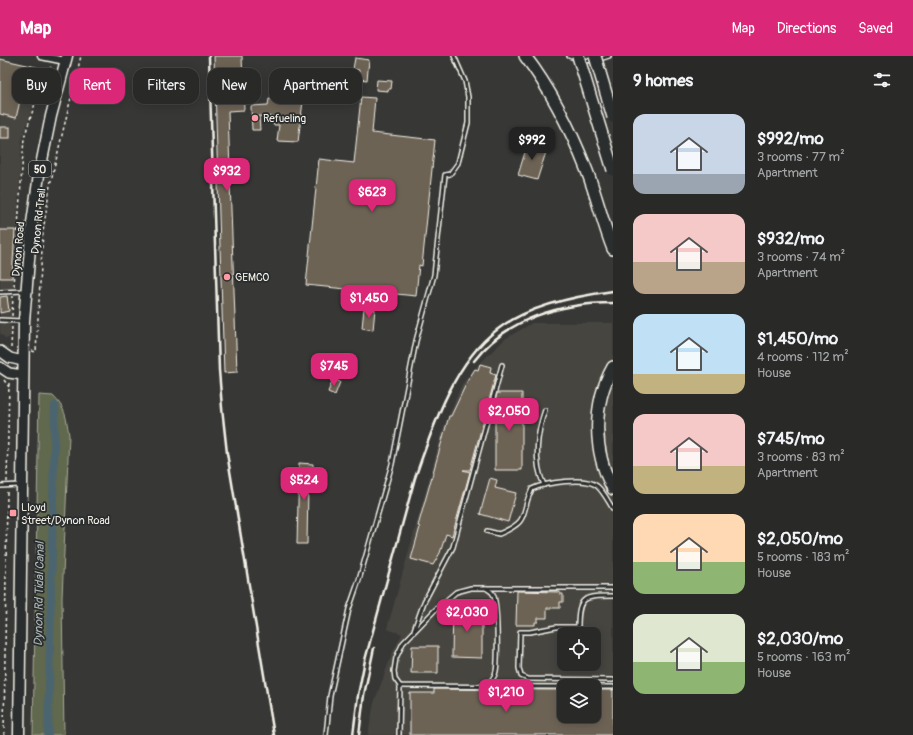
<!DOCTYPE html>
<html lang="en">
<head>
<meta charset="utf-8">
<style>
	:root { --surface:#292a28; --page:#313230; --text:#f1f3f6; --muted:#a5a7a8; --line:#454645; --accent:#db2777 }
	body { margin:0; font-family:Pangolin,sans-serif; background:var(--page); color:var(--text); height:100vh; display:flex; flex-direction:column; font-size:15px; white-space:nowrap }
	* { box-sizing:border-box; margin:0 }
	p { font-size:13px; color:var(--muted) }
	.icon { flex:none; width:22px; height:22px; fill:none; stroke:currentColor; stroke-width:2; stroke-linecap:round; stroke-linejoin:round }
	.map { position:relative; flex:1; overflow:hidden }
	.details { display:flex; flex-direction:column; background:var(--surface); width:300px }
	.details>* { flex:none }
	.banner { position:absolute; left:12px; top:12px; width:380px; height:36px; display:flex; gap:8px }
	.fabs { position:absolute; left:557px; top:571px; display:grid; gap:8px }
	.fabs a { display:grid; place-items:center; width:44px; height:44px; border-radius:8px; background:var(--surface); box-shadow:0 2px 10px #0003,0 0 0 1px var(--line); font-size:20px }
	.price { position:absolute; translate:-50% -34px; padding:0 9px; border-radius:8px; background:var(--accent); color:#fff; font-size:13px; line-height:26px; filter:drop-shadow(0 1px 2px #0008) }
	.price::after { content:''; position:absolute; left:50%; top:24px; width:12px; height:9px; margin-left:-6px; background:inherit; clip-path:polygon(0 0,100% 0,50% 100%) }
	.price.active { background:#222; color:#fff }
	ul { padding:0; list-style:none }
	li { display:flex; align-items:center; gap:12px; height:100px; padding:0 20px }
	li span { display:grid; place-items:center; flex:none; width:112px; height:80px; border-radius:12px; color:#555 }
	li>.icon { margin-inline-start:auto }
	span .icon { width:48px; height:48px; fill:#fffc; stroke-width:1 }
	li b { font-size:17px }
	h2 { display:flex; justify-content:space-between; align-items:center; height:48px; padding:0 20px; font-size:17px }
	.pill { padding:0 14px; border-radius:12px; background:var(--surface); box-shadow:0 2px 10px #0003,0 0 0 1px var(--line); font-size:14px; line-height:36px }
	.pill.active { background:var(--accent); color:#fff }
	header { display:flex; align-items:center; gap:24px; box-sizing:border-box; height:56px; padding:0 20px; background:var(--accent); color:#fff }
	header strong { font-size:19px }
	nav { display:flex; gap:22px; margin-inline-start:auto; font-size:14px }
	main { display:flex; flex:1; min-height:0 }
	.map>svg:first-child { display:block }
	.built { fill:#47453f; fill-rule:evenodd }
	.green { fill:#61674d; stroke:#aaac9a }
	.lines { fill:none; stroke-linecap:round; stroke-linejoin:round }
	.canal { stroke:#4b6570; stroke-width:8 }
	.building { fill:#6d6354; stroke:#f4f1e8 }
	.lane-casing { stroke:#f4f1e8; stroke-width:6 }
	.street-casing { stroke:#f4f1e8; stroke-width:9 }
	.secondary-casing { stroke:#f4f1e8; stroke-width:12 }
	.primary-casing { stroke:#f4f1e8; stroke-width:13 }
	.highway-casing { stroke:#f4f1e8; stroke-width:14 }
	.path { stroke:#f4f1e8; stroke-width:1.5; stroke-dasharray:3 3; stroke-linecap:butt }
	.lane { stroke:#2a2d2e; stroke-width:3 }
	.street { stroke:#2a2d2e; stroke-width:6 }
	.secondary { stroke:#2a2d2e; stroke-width:9 }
	.primary { stroke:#2a2d2e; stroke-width:10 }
	.highway { stroke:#2a2d2e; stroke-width:11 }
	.rail { stroke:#f4f1e8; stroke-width:2.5 }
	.highway-bridge-casing { stroke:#f4f1e8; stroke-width:14; stroke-linecap:butt }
	.highway-bridge { stroke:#2a2d2e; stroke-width:11 }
	.poi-dot { fill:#ff9aa2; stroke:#2a2d2e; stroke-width:1.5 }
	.labels { text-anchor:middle; stroke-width:3.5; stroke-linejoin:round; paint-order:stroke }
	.shield { fill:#2a2d2e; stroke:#b7b6b0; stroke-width:1 }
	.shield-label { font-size:10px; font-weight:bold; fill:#f4f1e8 }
	.poi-label { font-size:11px; fill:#f4f1e8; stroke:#2a2d2e; text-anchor:start }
	.street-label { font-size:11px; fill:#f4f1e8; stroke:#2a2d2e }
	.water-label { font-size:12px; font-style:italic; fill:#b0b9b8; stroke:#2a2d2e }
</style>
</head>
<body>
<header>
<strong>Map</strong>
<nav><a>Map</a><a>Directions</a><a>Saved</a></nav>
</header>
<main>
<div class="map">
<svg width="613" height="679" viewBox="0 0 613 679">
	<rect width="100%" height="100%" fill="#373836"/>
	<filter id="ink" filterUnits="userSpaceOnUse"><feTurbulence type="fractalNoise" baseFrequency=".025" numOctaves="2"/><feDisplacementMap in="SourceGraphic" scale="8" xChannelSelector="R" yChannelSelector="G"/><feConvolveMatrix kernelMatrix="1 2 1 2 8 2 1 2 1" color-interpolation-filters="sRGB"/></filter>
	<g filter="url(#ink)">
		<g class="built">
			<polygon points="0,4 46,13 22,82 10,281 6,283 0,277"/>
			<path d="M532 267H613V679H368L374 647 392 598 402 578 387 573 443 373 462 328 475 312 505 283ZM564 578H594V608H564ZM564 630H594V660H564Z"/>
		</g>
		<path class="green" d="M39 339 53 340C66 353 66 361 69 379L62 542 64 679H33Z"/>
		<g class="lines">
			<polyline class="canal" points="48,679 55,350"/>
		</g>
		<g class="building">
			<polygon points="214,0 242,0 244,54 228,55 230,116 237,115 237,126 230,126 237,316 224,317"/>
			<polygon points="355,2 369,4 367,24 358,23 359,14 353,13"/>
			<polygon points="0,3 45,13 35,40 22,36 16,62 0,58"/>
			<polygon points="377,24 392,25 391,33 388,33 388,35 376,34"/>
			<polygon points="282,41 303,45 298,86 277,85 279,69 273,69 274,61 259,60 260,74 252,74 251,50 268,49 269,43 281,44"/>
			<polygon points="361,41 375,42 372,77 435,84 422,210 419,209 416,240 306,229 319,103 354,107"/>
			<rect x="0" y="71" width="10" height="11"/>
			<polygon points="525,86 547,93 537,124 518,119 526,93 524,92"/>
			<polygon points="0,174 15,174 12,222 0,222"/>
			<polygon points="7,240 9,255 0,257 0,241"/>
			<polygon points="364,252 375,253 373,274 362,272"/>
			<polygon points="480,308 491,311 490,317 496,319 470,414 463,414 470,416 452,480 446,478 440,497 433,509 411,503 420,471 418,470 449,360 451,360 468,324 475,313 478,314"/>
			<polygon points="333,323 340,326 335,339 328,336"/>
			<polygon points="497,337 522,337 522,414 495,414 495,346"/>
			<polygon points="299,407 313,408 313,431 308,431 307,488 297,488"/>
			<polygon points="490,422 497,424 495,432 516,437 508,466 480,458"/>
			<polygon points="517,535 560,536 560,538 563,538 563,546 560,546 560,552 547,552 547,562 538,562 538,566 535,566 535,569 516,569"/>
			<polygon points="453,550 476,550 476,563 482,563 482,602 452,601"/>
			<polygon points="412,590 438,590 438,617 411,617"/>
			<polygon points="434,633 564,634 564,660 594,660 594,634 613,634 613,679 410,679 410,637 434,637"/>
		</g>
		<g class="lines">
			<g class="lane-casing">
				<g id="lane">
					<polyline points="569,0 577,3"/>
					<polyline points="582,4 594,5 609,0"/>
					<polyline points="0,236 24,235"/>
					<polyline points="0,264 22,265"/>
					<path d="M544 429C533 406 537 377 545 354"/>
					<polyline points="0,430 20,429"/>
					<path d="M487 475 499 478C532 464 519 459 532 433 544 427 586 420 597 430 604 436 608 445 613 453"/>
					<path d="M613 540C584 540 578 540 578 571H556L530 576H520L519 612 521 620 528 623 613 624"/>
					<polyline points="414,574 424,546 453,491 502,309"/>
					<path d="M486 630C490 626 495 622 496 615 498 604 498 546 493 538 492 535 488 534 486 532"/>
					<polyline points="564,631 400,630 395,623 394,615 396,602 403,587 435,554 456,536 471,532 613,532"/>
					<polyline points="594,631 613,631"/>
					<polyline points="326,679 330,640 349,553 359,524 392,408 416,285 434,219 445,119 450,118 458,107 468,67 468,41 465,25 454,0"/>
					<polyline points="399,679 400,630"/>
				</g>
			</g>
			<g class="street-casing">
				<polyline id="street" points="41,0 65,5"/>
			</g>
			<g class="secondary-casing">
				<g id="secondary">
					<polyline points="0,295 10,302 23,305"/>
					<polyline points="0,311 9,317 23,319"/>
				</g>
			</g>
			<g class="primary-casing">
				<polyline id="primary" points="19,679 24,265 32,167 39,119 51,60 67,0"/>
			</g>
			<g class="highway-casing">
				<g id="highway">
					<path d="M525 0C552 35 571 74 587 115 597 141 603 168 613 193"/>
					<path d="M613 311C592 348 593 396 613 433"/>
				</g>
			</g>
			<g class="path">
				<polyline points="14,230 24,82 40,32 48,21 51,10"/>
				<polyline points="12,260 13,240"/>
				<polyline points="11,292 12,270"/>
				<polyline points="32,295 36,296 43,176 50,129 81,0"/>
				<polyline points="4,324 9,331"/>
				<polyline points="7,426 9,326"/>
				<polyline points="4,679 7,435"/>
			</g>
			<use href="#lane" class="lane"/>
			<use href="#street" class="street"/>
			<use href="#secondary" class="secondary"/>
			<use href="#primary" class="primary"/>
			<use href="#highway" class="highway"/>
			<g class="rail">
				<polyline points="209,0 219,314 222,352 227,397 274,679"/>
				<path d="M474 305C507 262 561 247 613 247"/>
				<path d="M353 679 358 639 365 604 415 422C432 373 454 305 498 273 528 250 576 240 613 235"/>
				<polyline points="359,679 364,639 374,592"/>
			</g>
			<g class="highway-bridge-casing">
				<g id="highway-bridge">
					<polyline points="578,0 613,114"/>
					<polyline points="595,0 613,61"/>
				</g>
			</g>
			<use href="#highway-bridge" class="highway-bridge"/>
		</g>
	</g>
	<g class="poi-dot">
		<circle cx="255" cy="62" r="4"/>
		<circle cx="227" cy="221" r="4"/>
		<rect x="9" y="453" width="8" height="8" rx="2"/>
	</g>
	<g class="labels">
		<rect class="shield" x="29" y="105" width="22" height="16" rx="3"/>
		<g class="shield-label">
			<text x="40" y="117">50</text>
		</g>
		<g class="poi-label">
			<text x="263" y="66">Refueling</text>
			<text x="235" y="225">GEMCO</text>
			<text x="21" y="455">Lloyd<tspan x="21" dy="13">Street/Dynon Road</tspan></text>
		</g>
		<g class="street-label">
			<text transform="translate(38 165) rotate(-84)" y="4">Dynon Rd Trail</text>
			<text transform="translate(18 193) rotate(-85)" y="4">Dynon Road</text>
		</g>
		<g class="water-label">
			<text transform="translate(39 538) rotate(-89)" y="4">Dynon Rd Tidal Canal</text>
		</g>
	</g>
</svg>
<div class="fabs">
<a><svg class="icon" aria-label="locate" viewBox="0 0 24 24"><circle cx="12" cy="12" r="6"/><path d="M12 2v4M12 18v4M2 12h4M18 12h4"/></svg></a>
<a><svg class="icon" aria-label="layers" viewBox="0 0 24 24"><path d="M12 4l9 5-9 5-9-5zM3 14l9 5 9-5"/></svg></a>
</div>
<b class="price active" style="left:532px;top:105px">$992</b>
<b class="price" style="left:227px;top:136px">$932</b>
<b class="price" style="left:372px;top:157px">$623</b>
<b class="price" style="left:369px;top:263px">$1,450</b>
<b class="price" style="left:334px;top:331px">$745</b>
<b class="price" style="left:509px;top:376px">$2,050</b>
<b class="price" style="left:304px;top:445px">$524</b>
<b class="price" style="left:467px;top:577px">$2,030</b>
<b class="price" style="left:506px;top:657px">$1,210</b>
<div class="banner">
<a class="pill">Buy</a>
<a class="pill active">Rent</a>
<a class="pill">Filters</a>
<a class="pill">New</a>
<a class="pill">Apartment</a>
</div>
</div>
<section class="details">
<h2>9 homes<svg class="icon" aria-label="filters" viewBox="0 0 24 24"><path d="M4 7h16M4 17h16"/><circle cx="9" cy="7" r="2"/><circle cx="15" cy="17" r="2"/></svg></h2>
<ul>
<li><span style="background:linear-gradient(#c9d6e8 75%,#9aa5b1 0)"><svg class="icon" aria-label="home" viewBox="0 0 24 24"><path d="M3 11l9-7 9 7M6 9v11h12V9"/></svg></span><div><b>$992/mo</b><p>3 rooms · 77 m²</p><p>Apartment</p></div></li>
<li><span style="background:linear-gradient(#f6c9c9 60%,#b9a48a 0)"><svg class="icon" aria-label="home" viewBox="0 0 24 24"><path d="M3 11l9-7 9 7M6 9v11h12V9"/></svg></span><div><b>$932/mo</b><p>3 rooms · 74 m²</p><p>Apartment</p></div></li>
<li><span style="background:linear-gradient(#bfe0f5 75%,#c2b280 0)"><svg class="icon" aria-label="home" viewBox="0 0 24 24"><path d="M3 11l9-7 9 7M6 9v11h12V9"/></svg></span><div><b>$1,450/mo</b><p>4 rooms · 112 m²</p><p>House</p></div></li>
<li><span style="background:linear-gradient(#f6c9c9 65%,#c2b280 0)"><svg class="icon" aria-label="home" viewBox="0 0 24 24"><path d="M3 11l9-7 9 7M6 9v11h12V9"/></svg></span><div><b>$745/mo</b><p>3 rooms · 83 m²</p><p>Apartment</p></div></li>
<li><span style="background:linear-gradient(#ffd9b3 60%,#8fb573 0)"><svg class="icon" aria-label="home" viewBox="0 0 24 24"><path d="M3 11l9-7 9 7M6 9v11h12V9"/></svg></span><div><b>$2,050/mo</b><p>5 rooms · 183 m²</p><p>House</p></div></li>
<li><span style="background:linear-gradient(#dfe7d0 60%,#8fb573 0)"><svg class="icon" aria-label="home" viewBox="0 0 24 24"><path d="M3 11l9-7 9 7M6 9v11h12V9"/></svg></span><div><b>$2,030/mo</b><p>5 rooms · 163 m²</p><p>House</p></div></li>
</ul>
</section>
</main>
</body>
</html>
